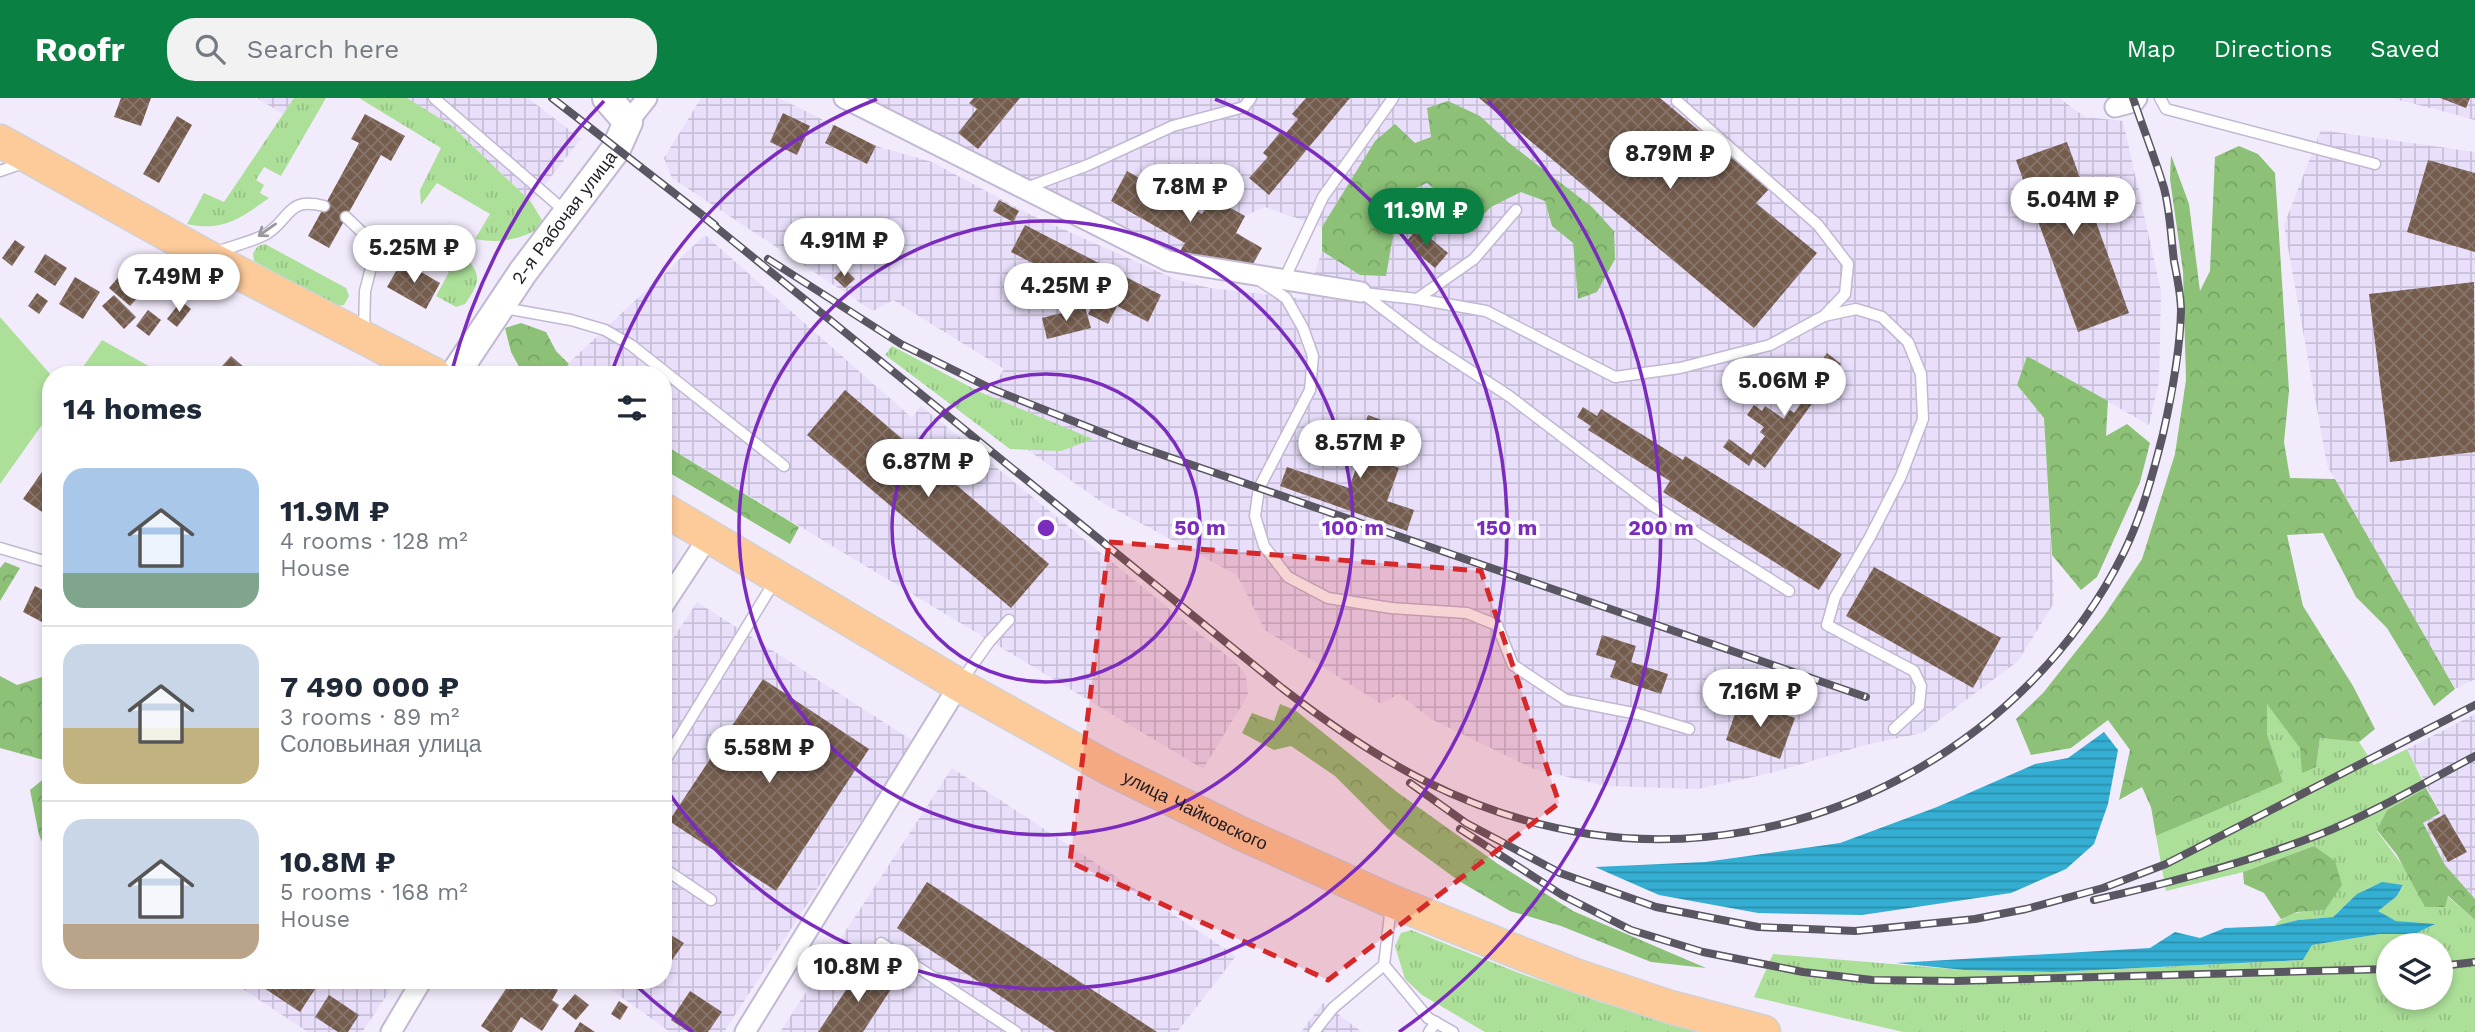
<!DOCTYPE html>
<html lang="en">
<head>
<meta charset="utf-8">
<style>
	:root { --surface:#fff; --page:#f2f2f3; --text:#1f2937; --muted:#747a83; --line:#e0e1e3; --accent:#0b8043 }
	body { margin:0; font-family:"Work Sans",sans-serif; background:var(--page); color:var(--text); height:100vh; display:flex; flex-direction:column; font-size:26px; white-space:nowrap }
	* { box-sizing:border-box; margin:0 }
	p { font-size:23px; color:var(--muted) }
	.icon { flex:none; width:38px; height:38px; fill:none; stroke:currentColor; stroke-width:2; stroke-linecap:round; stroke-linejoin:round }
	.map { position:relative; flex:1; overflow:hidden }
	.panel { position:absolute; left:42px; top:268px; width:630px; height:623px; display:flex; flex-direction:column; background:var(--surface); border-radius:28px; box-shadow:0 4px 10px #0003 }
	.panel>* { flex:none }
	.buttons { position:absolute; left:2376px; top:835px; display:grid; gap:14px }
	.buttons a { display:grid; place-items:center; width:77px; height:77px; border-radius:50%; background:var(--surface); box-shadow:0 4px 10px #0003; font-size:35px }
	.price { position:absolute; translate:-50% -60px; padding:0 16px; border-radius:24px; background:#fff; color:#222; font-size:23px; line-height:46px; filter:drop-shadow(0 2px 4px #0008) }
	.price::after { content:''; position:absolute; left:50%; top:42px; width:21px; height:16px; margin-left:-10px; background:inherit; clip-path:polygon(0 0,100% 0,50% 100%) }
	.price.on { background:var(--accent); color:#fff }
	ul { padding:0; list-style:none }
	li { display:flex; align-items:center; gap:21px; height:175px; padding:0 21px }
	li+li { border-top:2px solid var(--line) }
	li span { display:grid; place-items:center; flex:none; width:196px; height:140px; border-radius:21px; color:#555 }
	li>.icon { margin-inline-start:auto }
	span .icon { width:84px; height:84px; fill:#fffc; stroke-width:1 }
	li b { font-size:30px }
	h2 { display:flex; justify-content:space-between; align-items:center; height:84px; padding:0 21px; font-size:30px }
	header { display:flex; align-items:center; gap:42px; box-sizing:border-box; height:98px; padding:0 35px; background:var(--accent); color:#fff }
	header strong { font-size:33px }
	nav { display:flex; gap:38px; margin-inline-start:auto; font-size:24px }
	.search { width:490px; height:63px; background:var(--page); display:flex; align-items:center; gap:18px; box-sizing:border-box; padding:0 24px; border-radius:28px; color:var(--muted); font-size:26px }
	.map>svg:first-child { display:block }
	.industrial { fill:url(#industrial-grid) }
	.grass { fill:url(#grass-tufts); fill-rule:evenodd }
	.forest { fill:url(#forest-crowns) }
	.garden { fill:#ace099 }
	.water { fill:url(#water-rules) }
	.building { fill:url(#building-cross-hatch) }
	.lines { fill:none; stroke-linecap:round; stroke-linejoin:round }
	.service-casing { stroke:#c2b8d3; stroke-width:13 }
	.minor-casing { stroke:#c2b8d3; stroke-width:23 }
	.secondary-casing { stroke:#c2b8d3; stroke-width:32 }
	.primary-casing { stroke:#d2d1d3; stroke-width:35 }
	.service { stroke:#fff; stroke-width:10 }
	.minor { stroke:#fff; stroke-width:19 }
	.secondary { stroke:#fff; stroke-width:28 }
	.primary { stroke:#fdca9a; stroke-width:32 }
	.rail-casing { stroke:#5a5662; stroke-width:8 }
	.rail { stroke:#fff; stroke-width:5; stroke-dasharray:16; stroke-linecap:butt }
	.oneway { stroke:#9a989d }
	.marked { fill:#d62828; fill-opacity:0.2; stroke:#d62828; stroke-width:5; stroke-dasharray:14 9; stroke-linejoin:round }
	.ring { fill:none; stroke:#7b2cbf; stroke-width:3.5 }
	.labels { text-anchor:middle; stroke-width:7; stroke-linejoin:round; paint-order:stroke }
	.street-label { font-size:18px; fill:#1e1b25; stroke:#fff }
	.centre { fill:#7b2cbf; stroke:#fff; stroke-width:3.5 }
	.ring-label { font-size:21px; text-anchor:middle; font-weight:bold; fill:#7b2cbf; stroke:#fff; stroke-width:7; stroke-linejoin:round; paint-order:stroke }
</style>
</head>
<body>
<header>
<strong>Roofr</strong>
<div class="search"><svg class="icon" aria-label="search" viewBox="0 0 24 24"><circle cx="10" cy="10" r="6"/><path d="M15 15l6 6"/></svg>Search here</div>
<nav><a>Map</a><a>Directions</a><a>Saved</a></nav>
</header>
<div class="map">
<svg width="2475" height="934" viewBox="0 0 2475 934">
	<defs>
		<pattern id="industrial-grid" width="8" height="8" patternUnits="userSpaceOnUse" patternTransform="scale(1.75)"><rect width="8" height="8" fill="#e9dffb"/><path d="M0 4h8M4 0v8" fill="none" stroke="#c7bfd7"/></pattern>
		<pattern id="grass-tufts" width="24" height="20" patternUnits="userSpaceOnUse" patternTransform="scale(1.75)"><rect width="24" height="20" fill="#ace099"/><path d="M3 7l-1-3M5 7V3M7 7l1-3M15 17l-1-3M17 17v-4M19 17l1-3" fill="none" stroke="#94c084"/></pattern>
		<pattern id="forest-crowns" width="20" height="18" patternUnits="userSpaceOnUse" patternTransform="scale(1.75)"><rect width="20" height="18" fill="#8cc177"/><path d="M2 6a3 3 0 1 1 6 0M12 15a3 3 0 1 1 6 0" fill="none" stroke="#78a567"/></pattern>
		<pattern id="water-rules" width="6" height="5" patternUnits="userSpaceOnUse" patternTransform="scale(1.75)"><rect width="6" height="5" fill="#34afd3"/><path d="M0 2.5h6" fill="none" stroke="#2b8eab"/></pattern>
		<pattern id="building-cross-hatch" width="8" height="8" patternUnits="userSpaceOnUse" patternTransform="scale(1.75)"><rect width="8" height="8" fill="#755d4e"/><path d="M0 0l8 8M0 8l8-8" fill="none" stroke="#87746a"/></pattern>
	</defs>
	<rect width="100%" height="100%" fill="#f2ebfc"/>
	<g class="industrial">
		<polygon points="257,0 294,0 283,16"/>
		<polygon points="407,0 528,0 581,41 531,104 452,28"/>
		<polygon points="701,0 779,0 876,48 932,64 1027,115 1177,182 1210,190 1306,201 1322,153 1322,129 1265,109 1245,118 1236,134 1262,150 1250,171 1177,158 1010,71 986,66 866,0 2059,0 2085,19 2123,23 2161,193 2159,284 2149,327 2027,258 2017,287 2044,320 2054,505 2018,563 1922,635 1865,647 1771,675 1698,691 1606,688 1534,671 1431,621 1399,596 1381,606 1265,532 1237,477 1103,405 1004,335 979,310 1004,271 893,202 873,213 672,80 664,60"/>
		<polygon points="2391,0 2475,0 2475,22 2423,8"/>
		<polygon points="2321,32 2475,54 2475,581 2455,591 2327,367 2284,127"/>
		<polygon points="705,137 912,320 921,308 1237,566 1246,577 1248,597 1203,671 663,346 663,276 557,276"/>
		<polygon points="697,504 913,643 724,934 670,934 598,882 663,882 663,556"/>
		<polygon points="2475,616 2475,801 2445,767 2423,725 2440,714 2407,651"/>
		<polygon points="952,670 1236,858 1177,934 780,934"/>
		<polygon points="229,882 397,882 362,934 308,934"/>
		<polygon points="1323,905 1362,934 1301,934"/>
	</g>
	<g class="grass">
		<path d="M294 0H326L281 78 264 69 256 82 264 87 260 95 269 100C241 120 223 134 187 126L204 95 224 104Z"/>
		<path d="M359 0H407L452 28 531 104 545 127C523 141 501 146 475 141L490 116 437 85 421 107 420 92 441 50Z"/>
		<path d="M419 132 465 159C484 178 478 187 465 206L456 209 436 198 449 174 410 150C405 141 408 135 419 132Z"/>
		<polygon points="265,146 346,190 349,198 344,207 336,208 254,163 253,155 258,148"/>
		<polygon points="892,248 980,294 1093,341 1061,353 1010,351 885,257"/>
		<path d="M2267 604 2316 669 2320 640 2359 644 2374 667 2407 651 2426 690 2387 712 2377 733 2406 772 2447 798 2475 822V934H1903L1754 899 1773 856 1964 872 2055 874 2303 862 2311 847 2380 836H2415L2433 827 2396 823 2377 813 2397 798 2403 788C2371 780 2355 798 2333 819L2298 822 2274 828C2287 813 2306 813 2325 812L2314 748 2243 774 2166 793 2156 738 2283 684 2267 636ZM2389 847H2441V900H2389Z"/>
		<polygon points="1411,832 1519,875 1603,905 1712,934 1485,934 1422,897 1405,881 1395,848 1401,835"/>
	</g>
	<g class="forest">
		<polygon points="1448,3 1480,18 1508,44 1592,109 1614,133 1615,161 1597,194 1578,201 1573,145 1552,128 1545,103 1521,94 1491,109 1465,135 1431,112 1437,93 1427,85 1392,101 1397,115 1386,178 1360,177 1322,153 1322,129 1375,43 1395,26 1415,45 1431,39 1427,10"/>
		<polygon points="2239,48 2258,56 2275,75 2289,293 2284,344 2290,380 2335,381 2455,591 2434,608 2387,530 2356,499 2323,435 2287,437 2303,508 2353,588 2375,631 2359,644 2320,640 2316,669 2302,675 2300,650 2267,606 2267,636 2283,684 2156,738 2151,709 2142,689 2119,702 2130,652 2108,622 2071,650 2031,657 2016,621 2043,595 2104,518 2142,461 2175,356 2186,282 2183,173 2170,81 2171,57 2189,106 2200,193 2210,173 2215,59"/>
		<polygon points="521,225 546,234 556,253 569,266 557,276 523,276 511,254 505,230"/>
		<polygon points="2027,258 2108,303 2106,338 2127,326 2150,345 2140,384 2097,479 2081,492 2052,457 2044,320 2017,287"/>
		<polygon points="663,346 799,429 790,446 663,371"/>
		<polygon points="5,464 20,470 0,503 0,470"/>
		<polygon points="51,576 51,664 0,650 0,578 17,587"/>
		<polygon points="1280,606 1295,612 1397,694 1498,766 1573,813 1706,870 1651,864 1561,828 1510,813 1459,783 1388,731 1335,678 1291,648 1274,652 1242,635 1252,615 1274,623"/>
		<polygon points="51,675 51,765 39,737 30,692"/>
		<polygon points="2426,690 2440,715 2423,725 2445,767 2475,801 2475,822 2448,798 2445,809 2425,809 2397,757 2377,732 2387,712"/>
		<polygon points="2314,748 2335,763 2342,787 2325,812 2297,814 2281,821 2264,795 2244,786 2243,774"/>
	</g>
	<g class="garden">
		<polygon points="0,219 51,277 51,314 0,386"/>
		<polygon points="102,242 163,276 78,276"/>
	</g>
	<g class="water">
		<polygon points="2104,634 2118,652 2108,706 2094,746 2066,771 2011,795 1862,817 1758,815 1659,797 1595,769 1705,764 1840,745 1937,709 2035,666 2068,660"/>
		<polygon points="2382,784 2403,787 2397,798 2378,813 2396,823 2435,826 2415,836 2380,836 2312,847 2303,862 2054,874 1964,872 1896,865 2150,850 2175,834 2200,840 2225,830 2274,828 2298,822 2333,819 2357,796"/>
	</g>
	<g class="building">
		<polygon points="121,0 151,0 141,28 114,19"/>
		<polygon points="974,0 1020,0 978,51 958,35 977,11 969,5"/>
		<polygon points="1306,0 1350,0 1269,97 1249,80 1268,59 1263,55 1282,32 1286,35 1298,21 1292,16"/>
		<polygon points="1479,0 1660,0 1769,91 1756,105 1817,155 1754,230"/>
		<polygon points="2440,0 2470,0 2466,10"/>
		<polygon points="783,15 810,28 797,57 770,44"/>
		<polygon points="365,16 405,38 391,63 381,57 329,150 308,138 359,45 351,41"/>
		<polygon points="177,18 192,27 159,85 143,76"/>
		<polygon points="834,27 876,48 867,66 825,45"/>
		<polygon points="2067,44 2129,215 2078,234 2016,62"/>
		<polygon points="2428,62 2475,75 2475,154 2407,134"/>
		<polygon points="1127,73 1202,116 1212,100 1245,118 1236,135 1262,150 1250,171 1177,158 1185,145 1111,103"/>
		<polygon points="999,102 1019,113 1013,124 993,113"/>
		<polygon points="1025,127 1161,197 1148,224 1117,208 1108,226 1088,216 1097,198 1011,154"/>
		<polygon points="1418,130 1448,155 1435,170 1405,145"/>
		<polygon points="15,142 25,149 12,168 2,160"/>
		<polygon points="45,156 67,170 55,188 34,174"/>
		<polygon points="402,163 440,185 426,211 387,189"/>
		<polygon points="130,166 151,185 130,208 109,190"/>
		<polygon points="844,170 855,181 845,190 834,180"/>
		<polygon points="75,179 100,194 83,221 59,206"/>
		<polygon points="2474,184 2475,354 2390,364 2369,196"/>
		<polygon points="37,195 48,203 39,216 28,208"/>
		<polygon points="114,197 136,219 124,231 102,208"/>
		<polygon points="181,203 191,211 177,229 167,221"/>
		<polygon points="1085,209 1091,230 1047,241 1042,220"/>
		<polygon points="148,212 161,222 149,238 136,228"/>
		<polygon points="1827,255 1841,266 1765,370 1753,361 1749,368 1723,349 1729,341 1751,357 1765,338 1760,334 1764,329 1747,317 1754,307 1762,313 1765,308 1784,321 1790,312 1794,315 1809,295 1802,290"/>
		<polygon points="231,258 252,276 215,276"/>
		<polygon points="845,292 1049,466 1011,510 807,337"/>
		<polygon points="1583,309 1597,318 1601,311 1683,362 1685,358 1842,456 1819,492 1663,394 1670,383 1588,332 1591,328 1577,319"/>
		<polygon points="1368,317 1395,327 1382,364 1399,370 1387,403 1414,412 1407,433 1280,388 1287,369 1349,390 1358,365 1352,363"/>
		<polygon points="51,361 51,420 23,401"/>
		<polygon points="1874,469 2001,540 1973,590 1846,518"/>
		<polygon points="35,488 51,496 51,506 42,524 23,514"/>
		<polygon points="1602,537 1636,548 1631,564 1668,576 1661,596 1610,579 1616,563 1596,557"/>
		<polygon points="763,581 869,651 776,793 669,723"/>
		<polygon points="1740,601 1795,620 1780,661 1726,642"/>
		<polygon points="2445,716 2467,754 2448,764 2427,726"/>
		<polygon points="927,784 1157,934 1055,934 897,830"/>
		<polygon points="671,837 684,845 672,862 663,856 663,849"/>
		<polygon points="862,868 893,888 863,934 818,934"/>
		<polygon points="252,882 321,882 300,914"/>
		<polygon points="512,882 546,882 545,884 558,892 552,902 559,907 542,933 521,919 512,934 490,934 481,928"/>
		<polygon points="690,893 722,914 708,934 689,934 671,922"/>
		<polygon points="575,896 589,907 576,922 562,911"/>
		<polygon points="329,897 359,917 348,934 338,934 315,919"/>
		<polygon points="619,903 628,909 620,922 611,916"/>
		<polygon points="580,924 595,934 574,934"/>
	</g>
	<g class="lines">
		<g class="service-casing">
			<g id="service">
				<polyline points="434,0 566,114"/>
				<polyline points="2160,0 2166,11 2375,66"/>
				<polyline points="0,73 23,65"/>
				<polyline points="1026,90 1088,67 1173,28 1244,9 1251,0"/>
				<polyline points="346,119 366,138 374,158 365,193 364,234"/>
				<path d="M214 155C229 149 255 143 268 135 291 119 288 99 324 108"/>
				<polyline points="1259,182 1286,200 1303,230 1313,258 1310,292 1259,390 1255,418 1264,448 1288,479 1328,500 1391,510 1467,515 1497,527 1513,567 1566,602 1638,616 1689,631"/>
				<polyline points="1284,182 1323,99 1393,0"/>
				<polyline points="1361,194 1428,245 1509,298 1652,407 1789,493"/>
				<polyline points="1363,195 1417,201 1474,161 1516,112"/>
				<polyline points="1417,201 1486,213 1615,279 1680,270 1770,247 1824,218 1845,196 1848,166 1818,127 1677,3"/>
				<polyline points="504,210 571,222 605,232 631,247 784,368"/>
				<polyline points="1824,218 1856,211 1882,219 1908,244 1921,276 1923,321 1901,378 1870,439 1835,499 1827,527 1914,573 1921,588 1919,608 1894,631"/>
				<polyline points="384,276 392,258"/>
				<polyline points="0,450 51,465"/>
				<polyline points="962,582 989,544 1009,522"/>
				<polyline points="663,666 776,481"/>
				<polyline points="663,770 711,802"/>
				<polyline points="881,845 1016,934"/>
				<polyline points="1384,867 1428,920 1453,934"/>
				<polyline points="1314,934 1333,910 1384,867 1391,808"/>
				<polyline points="1429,934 1436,924"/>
			</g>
		</g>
		<g class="minor-casing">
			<g id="minor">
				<polyline points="844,0 1168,163 1361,194"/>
				<polyline points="2115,9 2134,4 2137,0"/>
				<polyline points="628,24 647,0"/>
				<polyline points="663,508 709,438"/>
				<polyline points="391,934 422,882"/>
				<polyline points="745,934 959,587"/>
			</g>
		</g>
		<g class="secondary-casing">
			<g id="secondary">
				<path id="s1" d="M455 276 523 174 616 51 628 24 607 0"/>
			</g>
		</g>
		<g class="primary-casing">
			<g id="primary">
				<polyline points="0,43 206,158 434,276"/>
				<path id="s2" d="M663 411 959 587 1108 670 1240 735 1391 803 1575 877 1670 909 1764 934"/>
			</g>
		</g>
		<use href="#service" class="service"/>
		<use href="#minor" class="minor"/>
		<use href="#secondary" class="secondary"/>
		<use href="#primary" class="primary"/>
		<g class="rail-casing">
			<g id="rail">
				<polyline points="552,0 715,127"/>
				<path d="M706 121 1282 590C1377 663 1469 718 1589 736 1804 768 2028 649 2124 454 2142 417 2153 376 2163 336 2172 296 2180 255 2181 213 2181 197 2177 179 2174 163 2171 139 2170 113 2164 90 2155 60 2143 30 2133 0"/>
				<polyline points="768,161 901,246 992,291 1131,346 1866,599"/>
				<polyline points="1410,685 1466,725 1560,775 1656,809 1758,829 1855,833 1975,821 2026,811 2103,790 2166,766 2475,607"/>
				<polyline points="1460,731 1562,797 1631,832 1703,854 1803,874 1872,882 1955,883 2389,871"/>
				<path d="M2094 802C2170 785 2246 765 2318 737 2372 716 2424 685 2475 658"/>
				<polyline points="2441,868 2475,864"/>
			</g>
		</g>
		<use href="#rail" class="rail"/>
	</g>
	<defs><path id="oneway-shaft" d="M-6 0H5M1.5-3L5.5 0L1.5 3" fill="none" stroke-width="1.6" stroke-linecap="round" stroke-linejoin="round" transform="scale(1.75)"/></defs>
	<use class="oneway" href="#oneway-shaft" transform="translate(267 132) rotate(145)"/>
	<path class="marked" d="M1109 444 1481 473 1559 705 1328 882 1070 764Z"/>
	<g class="ring">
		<circle cx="1046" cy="430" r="154"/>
		<circle cx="1046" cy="430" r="307"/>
		<path d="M611 276A461 461 0 0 1 877 1M1215 1A461 461 0 1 1 664 688"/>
		<path d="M693 934A615 615 0 0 1 631 883M451 276A615 615 0 0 1 604 3M1488 3A615 615 0 0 1 1399 934"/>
	</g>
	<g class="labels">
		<g class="street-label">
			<text dy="6" stroke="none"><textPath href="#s1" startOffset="191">2-я Рабочая улица</textPath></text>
			<text dy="6" stroke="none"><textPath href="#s2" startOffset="612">улица Чайковского</textPath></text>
		</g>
	</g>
	<circle cx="1046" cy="430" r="10" class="centre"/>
	<g class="ring-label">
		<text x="1200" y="437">50 m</text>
		<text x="1353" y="437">100 m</text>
		<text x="1507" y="437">150 m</text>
		<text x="1661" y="437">200 m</text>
	</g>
</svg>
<div class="buttons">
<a><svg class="icon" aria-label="layers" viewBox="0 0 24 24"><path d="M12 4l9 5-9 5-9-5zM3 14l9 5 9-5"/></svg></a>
</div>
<b class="price" style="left:1670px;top:93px">8.79M ₽</b>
<b class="price" style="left:1190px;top:126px">7.8M ₽</b>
<b class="price" style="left:2073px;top:139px">5.04M ₽</b>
<b class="price on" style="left:1426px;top:150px">11.9M ₽</b>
<b class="price" style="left:844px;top:180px">4.91M ₽</b>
<b class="price" style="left:414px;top:187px">5.25M ₽</b>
<b class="price" style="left:179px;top:216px">7.49M ₽</b>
<b class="price" style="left:1066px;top:225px">4.25M ₽</b>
<b class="price" style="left:1784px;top:320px">5.06M ₽</b>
<b class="price" style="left:1360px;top:382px">8.57M ₽</b>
<b class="price" style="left:928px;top:401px">6.87M ₽</b>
<b class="price" style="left:1760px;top:631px">7.16M ₽</b>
<b class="price" style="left:769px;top:687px">5.58M ₽</b>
<b class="price" style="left:858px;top:906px">10.8M ₽</b>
<section class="panel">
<h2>14 homes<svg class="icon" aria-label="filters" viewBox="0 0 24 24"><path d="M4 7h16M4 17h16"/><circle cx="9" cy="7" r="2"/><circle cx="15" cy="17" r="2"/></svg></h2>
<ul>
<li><span style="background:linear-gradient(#a9c7e8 75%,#7fa58c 0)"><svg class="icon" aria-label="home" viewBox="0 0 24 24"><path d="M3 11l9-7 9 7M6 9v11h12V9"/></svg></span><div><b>11.9M ₽</b><p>4 rooms · 128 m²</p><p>House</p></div></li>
<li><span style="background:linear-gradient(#c9d6e8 60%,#c2b280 0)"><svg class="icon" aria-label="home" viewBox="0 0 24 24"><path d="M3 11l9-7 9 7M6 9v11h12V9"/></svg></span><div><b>7 490 000 ₽</b><p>3 rooms · 89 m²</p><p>Соловьиная улица</p></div></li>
<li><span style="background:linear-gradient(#c9d6e8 75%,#b9a48a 0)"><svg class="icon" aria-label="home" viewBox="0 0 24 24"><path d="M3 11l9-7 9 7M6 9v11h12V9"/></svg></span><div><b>10.8M ₽</b><p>5 rooms · 168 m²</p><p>House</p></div></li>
</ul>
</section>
</div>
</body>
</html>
